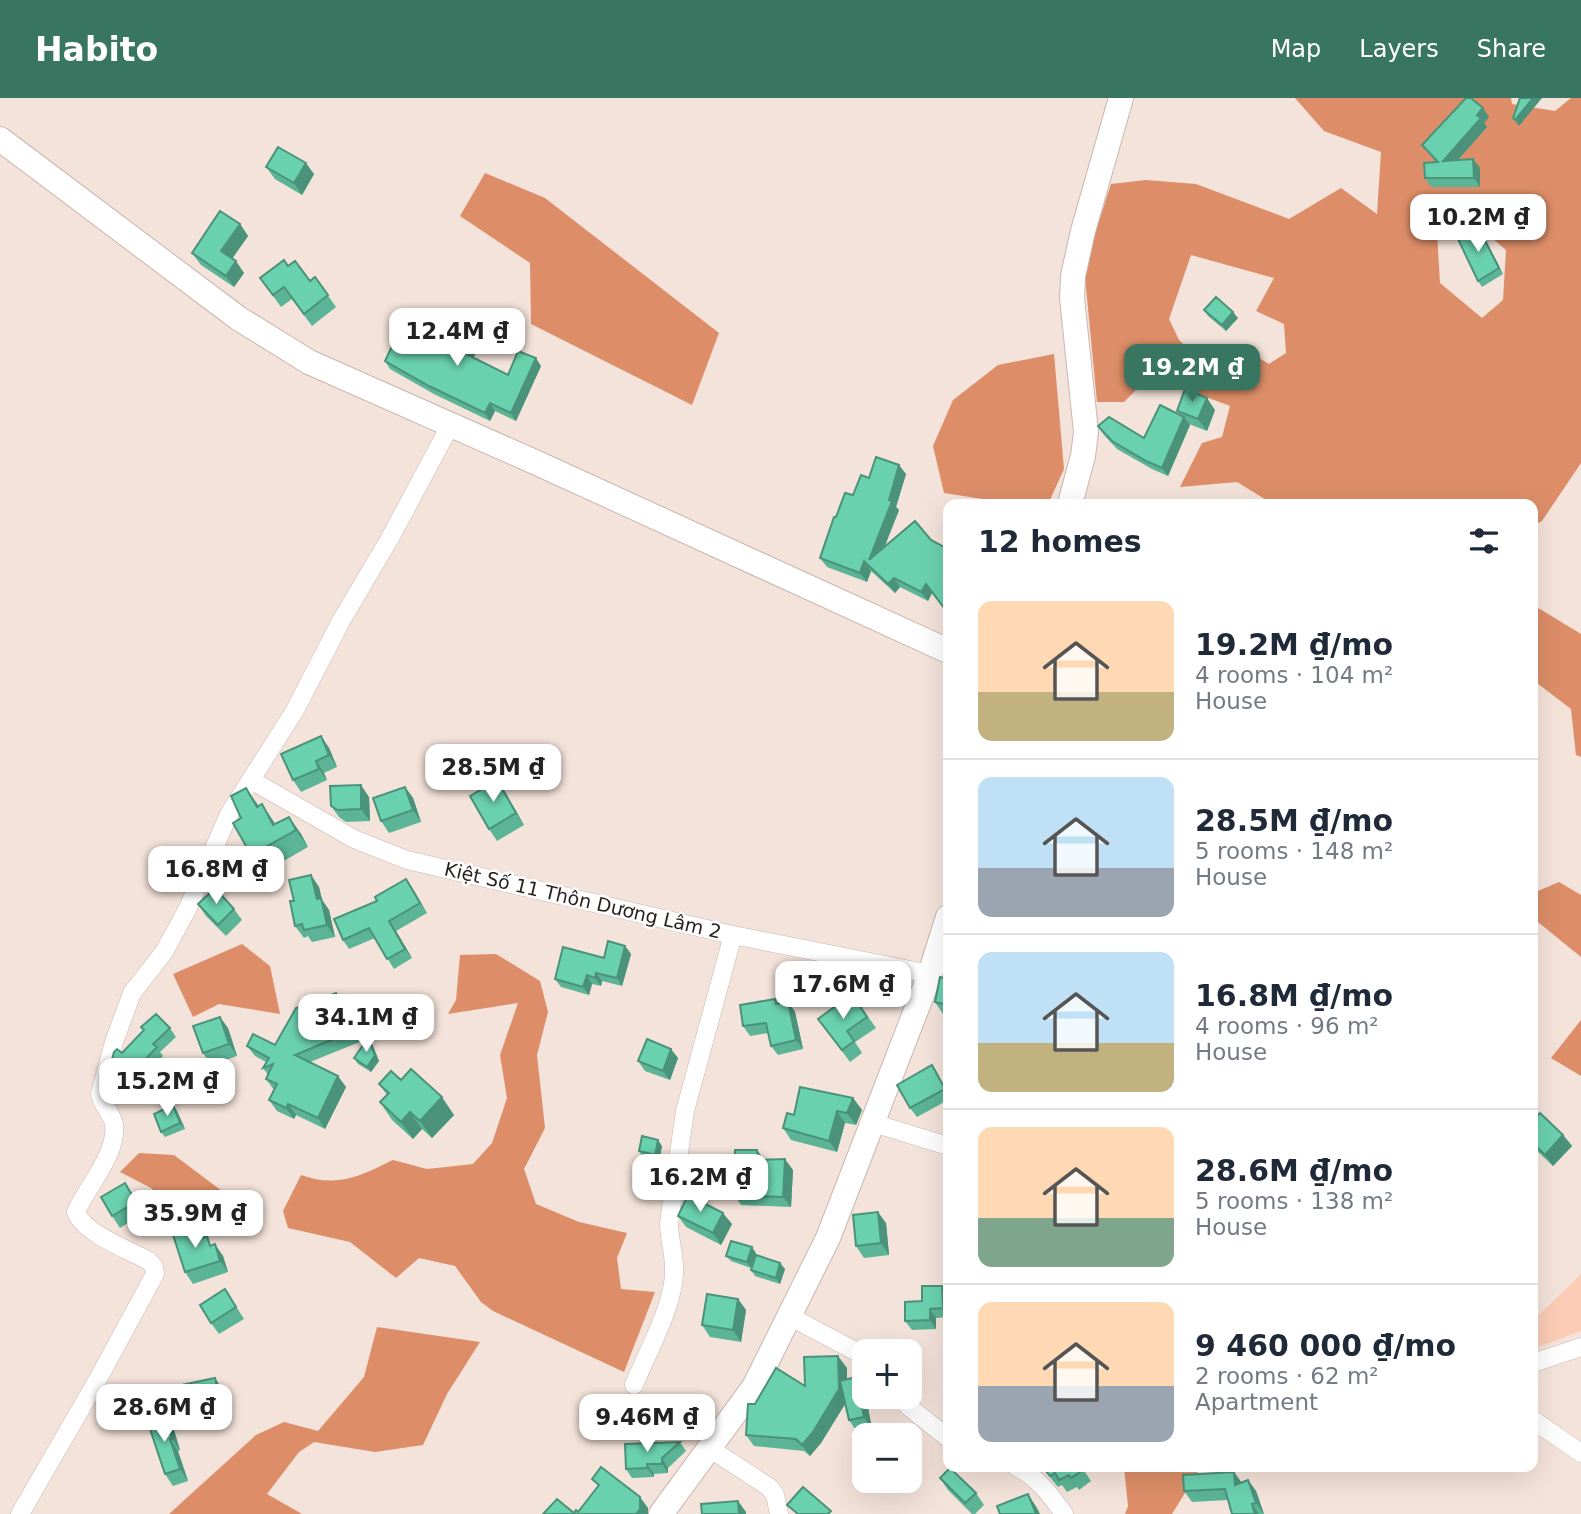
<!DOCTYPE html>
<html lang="en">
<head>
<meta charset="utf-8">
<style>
	:root { --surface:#fff; --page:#f2f2f3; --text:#1f2937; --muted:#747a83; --line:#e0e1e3; --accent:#397661 }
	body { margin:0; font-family:"DejaVu Sans",sans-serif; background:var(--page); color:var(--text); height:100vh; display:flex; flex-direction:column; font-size:26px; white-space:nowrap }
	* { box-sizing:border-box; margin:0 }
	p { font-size:23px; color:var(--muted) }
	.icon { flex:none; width:38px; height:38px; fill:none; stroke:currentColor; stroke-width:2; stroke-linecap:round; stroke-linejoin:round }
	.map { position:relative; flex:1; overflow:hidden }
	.drawer { position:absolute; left:943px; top:401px; width:595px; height:973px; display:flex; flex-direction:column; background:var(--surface); border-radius:14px; box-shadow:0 7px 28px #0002 }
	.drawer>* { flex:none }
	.buttons { position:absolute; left:852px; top:1241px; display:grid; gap:14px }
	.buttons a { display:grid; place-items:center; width:70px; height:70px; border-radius:14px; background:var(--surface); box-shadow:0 7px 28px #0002; font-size:35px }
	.price { position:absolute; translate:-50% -60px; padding:0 16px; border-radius:14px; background:#fff; color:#222; font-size:23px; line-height:46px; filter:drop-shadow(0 2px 4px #0008) }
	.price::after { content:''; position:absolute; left:50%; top:42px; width:21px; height:16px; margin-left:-10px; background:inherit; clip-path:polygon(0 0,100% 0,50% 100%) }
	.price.current { background:var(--accent); color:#fff }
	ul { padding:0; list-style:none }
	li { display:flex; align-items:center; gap:21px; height:175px; padding:0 35px }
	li+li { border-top:2px solid var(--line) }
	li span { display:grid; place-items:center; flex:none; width:196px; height:140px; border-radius:14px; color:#555 }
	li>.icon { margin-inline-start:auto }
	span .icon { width:84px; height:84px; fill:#fffc; stroke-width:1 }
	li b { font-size:30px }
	h2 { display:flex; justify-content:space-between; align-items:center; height:84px; padding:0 35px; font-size:30px }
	header { display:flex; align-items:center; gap:42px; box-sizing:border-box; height:98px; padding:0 35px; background:var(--accent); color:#fff }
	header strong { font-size:33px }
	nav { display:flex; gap:38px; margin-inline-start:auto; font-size:24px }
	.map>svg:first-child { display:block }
	.green { fill:#fcccb6 }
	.forest { fill:#dd8e68; fill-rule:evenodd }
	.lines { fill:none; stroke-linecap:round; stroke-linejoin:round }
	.street-casing { stroke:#c8b7af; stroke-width:19 }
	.secondary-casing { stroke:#c8b7af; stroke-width:26 }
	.street { stroke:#fff; stroke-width:18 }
	.secondary { stroke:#fff; stroke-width:24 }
	.wall { fill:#5bb496 }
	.shaded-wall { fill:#4a927a }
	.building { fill:#6ad1ae; stroke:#4a927a; stroke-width:2 }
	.labels { text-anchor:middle; stroke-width:5; stroke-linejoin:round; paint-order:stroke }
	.street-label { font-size:19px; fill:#261f1c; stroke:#fff }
</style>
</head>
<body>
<header>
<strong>Habito</strong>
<nav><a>Map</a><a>Layers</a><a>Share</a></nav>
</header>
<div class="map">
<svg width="1581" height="1416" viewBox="0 0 1581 1416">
	<rect width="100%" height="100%" fill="#f4e3da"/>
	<polygon class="green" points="1581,1176 1581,1233 1533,1251 1533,1218 1539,1217"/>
	<g class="forest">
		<path d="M1295 0H1511L1512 6 1555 13 1571 0H1581V365L1542 423 1533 428V406H1273L1237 384 1180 389 1202 345 1222 339 1230 308 1150 278 1124 304H1097L1084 169 1111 86 1146 82 1196 86 1289 121 1341 90 1377 116 1381 54 1324 33ZM1474 125 1506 152 1503 202 1482 220 1440 185 1437 135ZM1191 157 1274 180 1256 213 1284 226 1286 255 1269 266 1242 250 1225 262 1206 267 1179 242 1169 221Z"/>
		<polygon points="485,75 545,100 719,235 692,307 531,226 530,165 460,118"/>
		<polygon points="1054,256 1064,371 1049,404 1008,405 944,395 933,348 953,302 998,267"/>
		<polygon points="1535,508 1581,536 1581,659 1576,657 1571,611 1533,582 1533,513"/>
		<polygon points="1559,784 1581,797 1581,859 1533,820 1533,795"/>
		<polygon points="242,846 270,868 280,916 219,906 193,919 173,876"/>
		<path d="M496 856 540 883 548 914 537 957 545 1030 524 1071 536 1106 579 1124 627 1135 617 1160 621 1191 655 1194 624 1274 493 1213 481 1204 455 1168 419 1160 396 1180 350 1144 288 1130 283 1113 301 1077C338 1090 360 1078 393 1062L427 1071 473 1066 492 1045 507 1000 500 957 518 905 448 916 456 902 460 857Z"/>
		<polygon points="1581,922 1581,978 1551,960"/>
		<polygon points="139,1055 174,1057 222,1093 244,1121 236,1137 192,1128 151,1090 120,1074"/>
		<polygon points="377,1229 480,1244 447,1296 423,1347 375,1354 314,1344 299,1354 267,1396 302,1416 169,1416 256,1337 284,1324 318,1333 364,1279"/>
		<polygon points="1124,1369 1201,1369 1172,1416 1125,1416 1128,1408"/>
	</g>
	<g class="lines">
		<g class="street-casing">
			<g id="street">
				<polyline points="251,682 354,741 407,762 733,837 930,876"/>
				<polyline points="873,1025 948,1048"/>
				<polyline points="789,1218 857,1254 864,1260"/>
				<polyline points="1533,1265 1581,1249"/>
				<path d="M634 1287C647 1255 674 1207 674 1174 675 1158 669 1142 669 1125L685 1013 733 837"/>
				<polyline points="900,1298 909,1309 948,1340"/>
				<polyline points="1533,1322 1581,1355"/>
				<polyline points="709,1350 769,1389 775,1397 779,1416"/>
				<path d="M1015 1368C1037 1379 1050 1396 1064 1416"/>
				<path d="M20 1416 98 1281 155 1176 154 1169 149 1163C129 1152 83 1135 76 1114 87 1088 118 1056 114 1026 112 1015 102 1008 100 996L114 944 132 895 164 854 188 810 229 716 294 614 341 523 390 440 451 326"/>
			</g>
		</g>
		<g class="secondary-casing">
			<g id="secondary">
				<polyline points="0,41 238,220 309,264 537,365 948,553"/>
				<polyline points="1070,406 1083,358 1086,334 1072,200 1073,178 1083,133 1121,0"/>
				<polyline points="661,1416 754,1289 828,1140 930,876 948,819"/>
			</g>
		</g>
		<use href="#street" class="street"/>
		<use href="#secondary" class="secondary"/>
	</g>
	<g class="wall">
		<polygon points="1489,19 1484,25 1487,29 1458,62 1473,61 1480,70 1480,89 1431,89 1425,80 1436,64 1422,47"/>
		<polygon points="266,69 314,76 302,97 275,81"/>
		<polygon points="240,126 248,138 232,161 244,175 234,189 201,167 192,155"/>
		<polygon points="1483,137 1503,176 1482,189 1478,183"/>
		<polygon points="288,168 310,183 315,179 336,209 312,228 292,201 281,209 260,180"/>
		<polygon points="1204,212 1238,220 1226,233 1208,218"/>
		<polygon points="441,231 476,255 473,260 508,277 541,268 516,323 495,313 490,323 434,296 390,271 385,263 412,238"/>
		<polygon points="1215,312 1207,333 1189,326 1190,327 1168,378 1152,371 1117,351 1104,337 1098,328 1144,340 1180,316 1177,313"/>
		<polygon points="906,376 896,409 899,412 884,449 931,442 948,451 948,517 932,495 928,503 900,489 895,495 871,473 867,484 827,469 820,460 836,419 853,397 869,380"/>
		<polygon points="321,638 329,650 337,669 324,675 327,682 301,694 293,682"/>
		<polygon points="497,682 505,694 524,727 497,743 489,731"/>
		<polygon points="405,689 413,700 421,724 389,735 381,723"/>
		<polygon points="369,699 370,723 346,724 339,719 331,708"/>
		<polygon points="259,708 275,726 289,719 301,736 308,749 263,775 251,757 241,720"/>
		<polygon points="311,777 319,789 322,802 329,812 335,839 312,844 308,838 304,840 295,828 294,803"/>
		<polygon points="406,781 427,815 396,833 412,860 394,871 375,840 349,851 343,842 377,803"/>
		<polygon points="198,806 234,811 242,822 226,838 206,818"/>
		<polygon points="625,848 631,856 622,888 602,883 601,888 592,886 589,897 561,889 555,881 604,860"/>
		<polygon points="948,881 948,917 943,916 935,904"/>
		<polygon points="852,896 876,930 855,944 862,955 850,964 818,921"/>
		<polygon points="775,901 779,906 788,904 795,914 803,951 778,957 771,948 768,935 750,938 743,928"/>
		<polygon points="343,905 347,914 355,911 362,921 370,940 368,941 372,946 379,963 371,974 358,966 354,960 367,941 310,964 346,989 325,1031 296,1017 294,1021 277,1013 269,1002 274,992 266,981 268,977 263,970 266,964 255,958 247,948 275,947"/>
		<polygon points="170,930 176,939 160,954 163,958 146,975 151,982 137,999 116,982 109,973 122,955"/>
		<polygon points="228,930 237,958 211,967 203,955"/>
		<polygon points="678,960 670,982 645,973 638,963"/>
		<polygon points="932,967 938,976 948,996 948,1002 917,1019 910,1010"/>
		<polygon points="401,982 454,1017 432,1040 422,1031 413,1041 392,1022 380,1004 387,997 379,986"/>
		<polygon points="853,1000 862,1012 856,1027 845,1025 837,1054 791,1042 783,1030 794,1017"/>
		<polygon points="177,1013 185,1031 165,1039 161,1034"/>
		<polygon points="1533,1023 1563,1037 1572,1048 1553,1068 1533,1049"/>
		<polygon points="662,1048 659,1063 643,1059 639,1053"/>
		<polygon points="757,1052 764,1062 793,1072 791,1109 741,1107 734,1097"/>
		<polygon points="133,1097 144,1115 120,1130 112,1118"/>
		<polygon points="678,1118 732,1126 721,1147 686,1129"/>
		<polygon points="886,1125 889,1157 864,1160 856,1148"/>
		<polygon points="202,1140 223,1158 228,1174 193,1186 185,1174"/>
		<polygon points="756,1155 751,1170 731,1163 726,1158"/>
		<polygon points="780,1165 785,1171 780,1186 755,1178 751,1172"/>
		<polygon points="225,1191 244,1221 219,1236 211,1225"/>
		<polygon points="948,1197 948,1219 936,1220 936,1231 912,1232 905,1223 922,1203"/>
		<polygon points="738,1201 746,1212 741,1244 710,1239 702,1227"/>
		<polygon points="847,1270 847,1281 856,1279 864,1291 872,1331 857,1334 849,1322 845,1306 821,1345 810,1358 804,1353 754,1348 746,1337 755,1306 805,1288"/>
		<polygon points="221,1289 225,1307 182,1317 176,1308"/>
		<polygon points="147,1322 173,1329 180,1352 178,1353 188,1383 173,1388 165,1376"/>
		<polygon points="680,1344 686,1353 668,1370 668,1375 654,1376 654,1379 632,1380 626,1371"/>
		<polygon points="1041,1368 1081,1368 1091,1383 1079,1392 1077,1389 1067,1394 1062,1387 1058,1389"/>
		<polygon points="940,1380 976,1395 984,1407 975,1416 972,1416 948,1392"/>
		<polygon points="1248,1382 1256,1393 1264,1416 1232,1416 1228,1402 1192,1404 1184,1393 1242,1384"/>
	</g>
	<g class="shaded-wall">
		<polygon points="1533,0 1542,0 1519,28 1515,22"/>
		<polygon points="1483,10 1489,19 1484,25 1487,29 1449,72 1443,63"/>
		<polygon points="1473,61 1480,70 1480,89 1474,80"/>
		<polygon points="306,65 314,76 302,97 294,85"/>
		<polygon points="240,126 248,138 229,165 221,153"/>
		<polygon points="1479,131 1483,137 1503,176 1499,170"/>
		<polygon points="236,163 244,175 234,189 226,178"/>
		<polygon points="1233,214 1238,220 1226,233 1222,227"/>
		<polygon points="435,223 441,231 439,236 433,228"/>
		<polygon points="470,247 476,255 471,264 466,256"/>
		<polygon points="536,260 541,268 516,323 511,315"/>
		<polygon points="1207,300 1215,312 1207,333 1198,321"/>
		<polygon points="490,305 495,313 490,323 485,315"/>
		<polygon points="1184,319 1190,327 1168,378 1162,370"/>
		<polygon points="899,367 906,376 896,409 899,412 876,471 869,462"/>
		<polygon points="864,463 871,473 867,484 860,475"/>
		<polygon points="894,480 900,489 895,495 888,486"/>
		<polygon points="926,486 932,495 928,503 921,494"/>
		<polygon points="321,638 329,650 337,669 329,657"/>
		<polygon points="316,663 324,675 327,682 319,671"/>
		<polygon points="497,682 505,694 524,727 516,715"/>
		<polygon points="361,687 369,699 370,723 361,711"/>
		<polygon points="405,689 413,700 421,724 413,712"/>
		<polygon points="246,690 258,707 269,726 257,709"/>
		<polygon points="262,706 274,724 283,740 273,727"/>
		<polygon points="289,719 301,736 308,749 296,732"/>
		<polygon points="311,777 319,789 322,802 329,812 335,839 327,827 317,801"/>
		<polygon points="406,781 413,791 427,815 420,805"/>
		<polygon points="389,823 396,833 412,860 405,851"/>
		<polygon points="625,848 631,856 622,888 617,880"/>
		<polygon points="596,875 602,883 601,888 595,880"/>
		<polygon points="587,877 592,886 589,897 583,889"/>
		<polygon points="336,895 343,905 352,926 344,915"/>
		<polygon points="788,904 795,914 803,951 796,942"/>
		<polygon points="355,911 362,921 370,940 362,929"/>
		<polygon points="220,919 228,930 237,958 229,946"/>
		<polygon points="368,940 372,946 379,963 371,974 367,969"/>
		<polygon points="671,951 678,960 670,982 663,973"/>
		<polygon points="145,973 151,982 137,999 131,990"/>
		<polygon points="338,978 346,989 325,1031 318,1020"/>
		<polygon points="442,999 454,1017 432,1040 420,1023"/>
		<polygon points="853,1000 862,1012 856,1027 847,1015"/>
		<polygon points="288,1006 296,1017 294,1021 286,1010"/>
		<polygon points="173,1007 177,1013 185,1031 180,1025"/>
		<polygon points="837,1013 845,1025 837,1054 829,1043"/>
		<polygon points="410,1014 422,1031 413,1041 401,1024"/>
		<polygon points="1563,1037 1572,1048 1553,1068 1545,1057"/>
		<polygon points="658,1042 662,1048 659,1063 655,1057"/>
		<polygon points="757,1052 764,1062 757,1062"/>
		<polygon points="785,1061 793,1072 791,1109 783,1099"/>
		<polygon points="878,1114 886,1125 889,1157 881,1145"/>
		<polygon points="723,1115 732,1126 721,1147 713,1135"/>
		<polygon points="195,1130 203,1141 199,1141"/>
		<polygon points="215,1146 223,1158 228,1174 220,1163"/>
		<polygon points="752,1149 756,1155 751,1170 747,1164"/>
		<polygon points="780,1165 785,1171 780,1186 776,1180"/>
		<polygon points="942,1188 948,1197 948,1219 943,1210"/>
		<polygon points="738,1201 746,1212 741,1244 733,1232"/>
		<polygon points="930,1211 936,1220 936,1231 930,1222"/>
		<polygon points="838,1258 847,1270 847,1303 821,1345 810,1358 802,1347"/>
		<polygon points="856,1279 864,1291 864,1298 866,1298 872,1331 864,1319"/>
		<polygon points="215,1280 221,1289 225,1307 219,1298"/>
		<polygon points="165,1317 173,1329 180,1352 172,1341"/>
		<polygon points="170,1341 178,1353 188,1383 180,1371"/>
		<polygon points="662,1360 668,1370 668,1375 662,1366"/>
		<polygon points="647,1366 654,1376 654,1379 647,1370"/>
		<polygon points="1234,1374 1242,1385 1235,1387"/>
		<polygon points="1248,1382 1256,1393 1264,1416 1256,1405"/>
		<polygon points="1028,1396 1037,1410 1040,1416 1036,1416"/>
		<polygon points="640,1399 648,1410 648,1416 636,1416"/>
		<polygon points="738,1403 746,1414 746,1416 739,1416"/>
		<polygon points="1252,1406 1259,1416 1255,1416"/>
	</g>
	<g class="building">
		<polygon points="1466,0 1471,0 1483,10 1477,17 1481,20 1443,63 1473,61 1474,80 1425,80 1424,65 1438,64 1422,47"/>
		<polygon points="1520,0 1533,0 1515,22 1513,20"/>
		<polygon points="278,49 306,65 294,85 266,69"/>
		<polygon points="220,113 240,126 221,153 236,163 226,178 192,155"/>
		<polygon points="1479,131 1499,170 1478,183 1458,141"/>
		<polygon points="284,162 288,168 295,163 310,183 315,179 328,197 304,216 284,189 273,197 260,180"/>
		<polygon points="1216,199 1233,214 1222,227 1204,212"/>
		<polygon points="422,217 435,223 433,228 470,247 466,256 508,277 518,253 536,260 511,315 490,305 485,315 429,288 385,263 400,231 412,238"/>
		<polygon points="1185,291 1207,300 1198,321 1177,313"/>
		<polygon points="1160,307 1184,319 1162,370 1146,363 1112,343 1098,328 1109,319 1144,340"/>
		<polygon points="876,359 899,367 889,402 892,403 869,462 915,423 931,442 948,451 948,515 926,486 921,494 894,480 888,486 864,463 860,475 820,460 834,419 836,419 845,395 853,397 861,377 869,380"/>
		<polygon points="321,638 329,657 316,663 319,671 293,682 281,656"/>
		<polygon points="497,682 516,715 489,731 470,698"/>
		<polygon points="361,687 361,711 338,712 331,708 330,688"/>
		<polygon points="405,689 413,712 381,723 373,700"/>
		<polygon points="246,690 257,709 262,706 273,727 289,719 296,732 251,757 233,725 241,720 231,698"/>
		<polygon points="311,777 317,801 321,800 327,827 304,832 302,826 295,828 290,803 294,803 289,782"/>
		<polygon points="406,781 420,805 389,823 405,851 387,861 369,830 343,842 334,821 377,803 375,799"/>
		<polygon points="215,790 234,811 218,827 198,806"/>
		<polygon points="608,843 625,848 617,880 596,875 595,880 587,877 583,889 555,881 563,849 604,860"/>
		<polygon points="940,879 948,881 948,907 935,904"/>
		<polygon points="336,895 344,915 355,911 362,929 295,957 338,978 318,1020 288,1006 286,1010 269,1002 277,986 266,981 273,966 263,970 269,960 247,948 253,936 275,947 296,910"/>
		<polygon points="852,896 867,919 847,933 854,943 842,952 818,921"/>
		<polygon points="775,901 776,906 788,904 796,942 771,948 766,925 743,928 740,907"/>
		<polygon points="156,916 170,930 153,946 157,949 139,968 145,973 131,990 109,973 114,954 117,951 122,955 144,932 141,929"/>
		<polygon points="220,919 229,946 203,955 193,928"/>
		<polygon points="368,940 375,957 367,969 354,960"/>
		<polygon points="647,941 671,951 663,973 638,963"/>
		<polygon points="932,967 945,991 910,1010 897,987"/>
		<polygon points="411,971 442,999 420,1023 410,1014 401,1024 380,1004 389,995 379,986 391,973 401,982"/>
		<polygon points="800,989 853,1000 847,1015 837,1013 829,1043 783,1030 787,1015 794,1017"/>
		<polygon points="173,1007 180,1025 161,1034 154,1016"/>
		<polygon points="1540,1015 1563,1037 1545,1057 1533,1045 1533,1023"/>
		<polygon points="642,1038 658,1042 655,1057 639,1053"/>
		<polygon points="735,1052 757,1052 757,1062 785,1061 783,1099 734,1097"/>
		<polygon points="125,1085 136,1104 112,1118 101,1099"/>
		<polygon points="688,1097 723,1115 713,1135 678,1118"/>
		<polygon points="878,1114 881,1145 856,1148 853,1117"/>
		<polygon points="195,1130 199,1141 207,1138 210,1148 215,1146 220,1163 185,1174 173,1137"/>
		<polygon points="731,1143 752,1149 747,1164 726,1158"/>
		<polygon points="756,1157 780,1165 776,1180 751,1172"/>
		<polygon points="922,1188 942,1188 943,1210 930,1211 930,1222 905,1223 905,1204 922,1203"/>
		<polygon points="225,1191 236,1209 211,1225 200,1207"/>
		<polygon points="707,1196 738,1201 733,1232 702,1227"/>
		<polygon points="838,1258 839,1291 813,1334 802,1347 796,1341 746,1337 748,1306 755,1306 776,1270 805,1288 804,1259"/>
		<polygon points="856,1279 864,1319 849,1322 840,1283"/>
		<polygon points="215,1280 219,1298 176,1308 172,1289"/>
		<polygon points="165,1317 172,1341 170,1341 180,1371 165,1376 147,1322"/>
		<polygon points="680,1344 662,1360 662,1366 647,1366 647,1370 626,1371 625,1346"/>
		<polygon points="1042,1368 1081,1368 1083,1372 1071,1380 1069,1377 1059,1382 1055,1375 1050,1378"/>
		<polygon points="601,1369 640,1399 640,1411 636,1416 543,1416 557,1401 574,1415 576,1412 578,1414 599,1387 592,1381"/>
		<polygon points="950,1370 976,1395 965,1405 940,1380"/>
		<polygon points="1234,1374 1235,1387 1248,1382 1256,1405 1252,1406 1255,1416 1232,1416 1225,1391 1184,1393 1183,1377"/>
		<polygon points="803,1389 831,1413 828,1416 798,1416 787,1407"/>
		<polygon points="1028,1396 1036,1416 1000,1416 997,1408"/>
		<polygon points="738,1403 739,1416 702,1416 701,1406"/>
	</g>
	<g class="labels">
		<g class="street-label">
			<text transform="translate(583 802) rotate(13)" y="7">Kiệt Số 11 Thôn Dương Lâm 2</text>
		</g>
	</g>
</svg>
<div class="buttons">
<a>+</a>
<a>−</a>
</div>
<b class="price" style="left:1478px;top:156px">10.2M ₫</b>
<b class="price" style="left:457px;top:270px">12.4M ₫</b>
<b class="price current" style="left:1192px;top:306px">19.2M ₫</b>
<b class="price" style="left:493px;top:706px">28.5M ₫</b>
<b class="price" style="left:216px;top:808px">16.8M ₫</b>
<b class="price" style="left:843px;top:923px">17.6M ₫</b>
<b class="price" style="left:366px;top:956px">34.1M ₫</b>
<b class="price" style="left:167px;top:1020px">15.2M ₫</b>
<b class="price" style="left:700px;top:1116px">16.2M ₫</b>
<b class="price" style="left:195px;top:1152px">35.9M ₫</b>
<b class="price" style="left:164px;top:1346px">28.6M ₫</b>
<b class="price" style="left:647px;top:1356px">9.46M ₫</b>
<section class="drawer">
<h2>12 homes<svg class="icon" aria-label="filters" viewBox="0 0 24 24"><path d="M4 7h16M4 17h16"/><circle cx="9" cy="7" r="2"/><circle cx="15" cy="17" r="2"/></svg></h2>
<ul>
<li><span style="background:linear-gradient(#ffd9b3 65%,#c2b280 0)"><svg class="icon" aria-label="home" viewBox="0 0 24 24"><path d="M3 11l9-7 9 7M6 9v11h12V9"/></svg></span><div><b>19.2M ₫/mo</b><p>4 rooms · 104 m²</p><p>House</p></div></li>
<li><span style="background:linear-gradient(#bfe0f5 65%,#9aa5b1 0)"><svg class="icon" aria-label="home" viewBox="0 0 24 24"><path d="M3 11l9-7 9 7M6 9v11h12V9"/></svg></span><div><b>28.5M ₫/mo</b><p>5 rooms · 148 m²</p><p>House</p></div></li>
<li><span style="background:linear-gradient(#bfe0f5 65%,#c2b280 0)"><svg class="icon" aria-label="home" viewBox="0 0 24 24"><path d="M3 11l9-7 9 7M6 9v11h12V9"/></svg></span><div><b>16.8M ₫/mo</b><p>4 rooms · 96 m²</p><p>House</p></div></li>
<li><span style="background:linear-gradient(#ffd9b3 65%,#7fa58c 0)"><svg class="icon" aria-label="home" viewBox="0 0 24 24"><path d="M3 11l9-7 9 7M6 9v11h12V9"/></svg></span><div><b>28.6M ₫/mo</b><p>5 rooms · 138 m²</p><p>House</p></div></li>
<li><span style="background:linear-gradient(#ffd9b3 60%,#9aa5b1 0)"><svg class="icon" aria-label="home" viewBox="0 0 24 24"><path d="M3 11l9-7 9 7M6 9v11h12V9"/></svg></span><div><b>9 460 000 ₫/mo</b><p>2 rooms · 62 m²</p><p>Apartment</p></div></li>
</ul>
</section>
</div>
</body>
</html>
